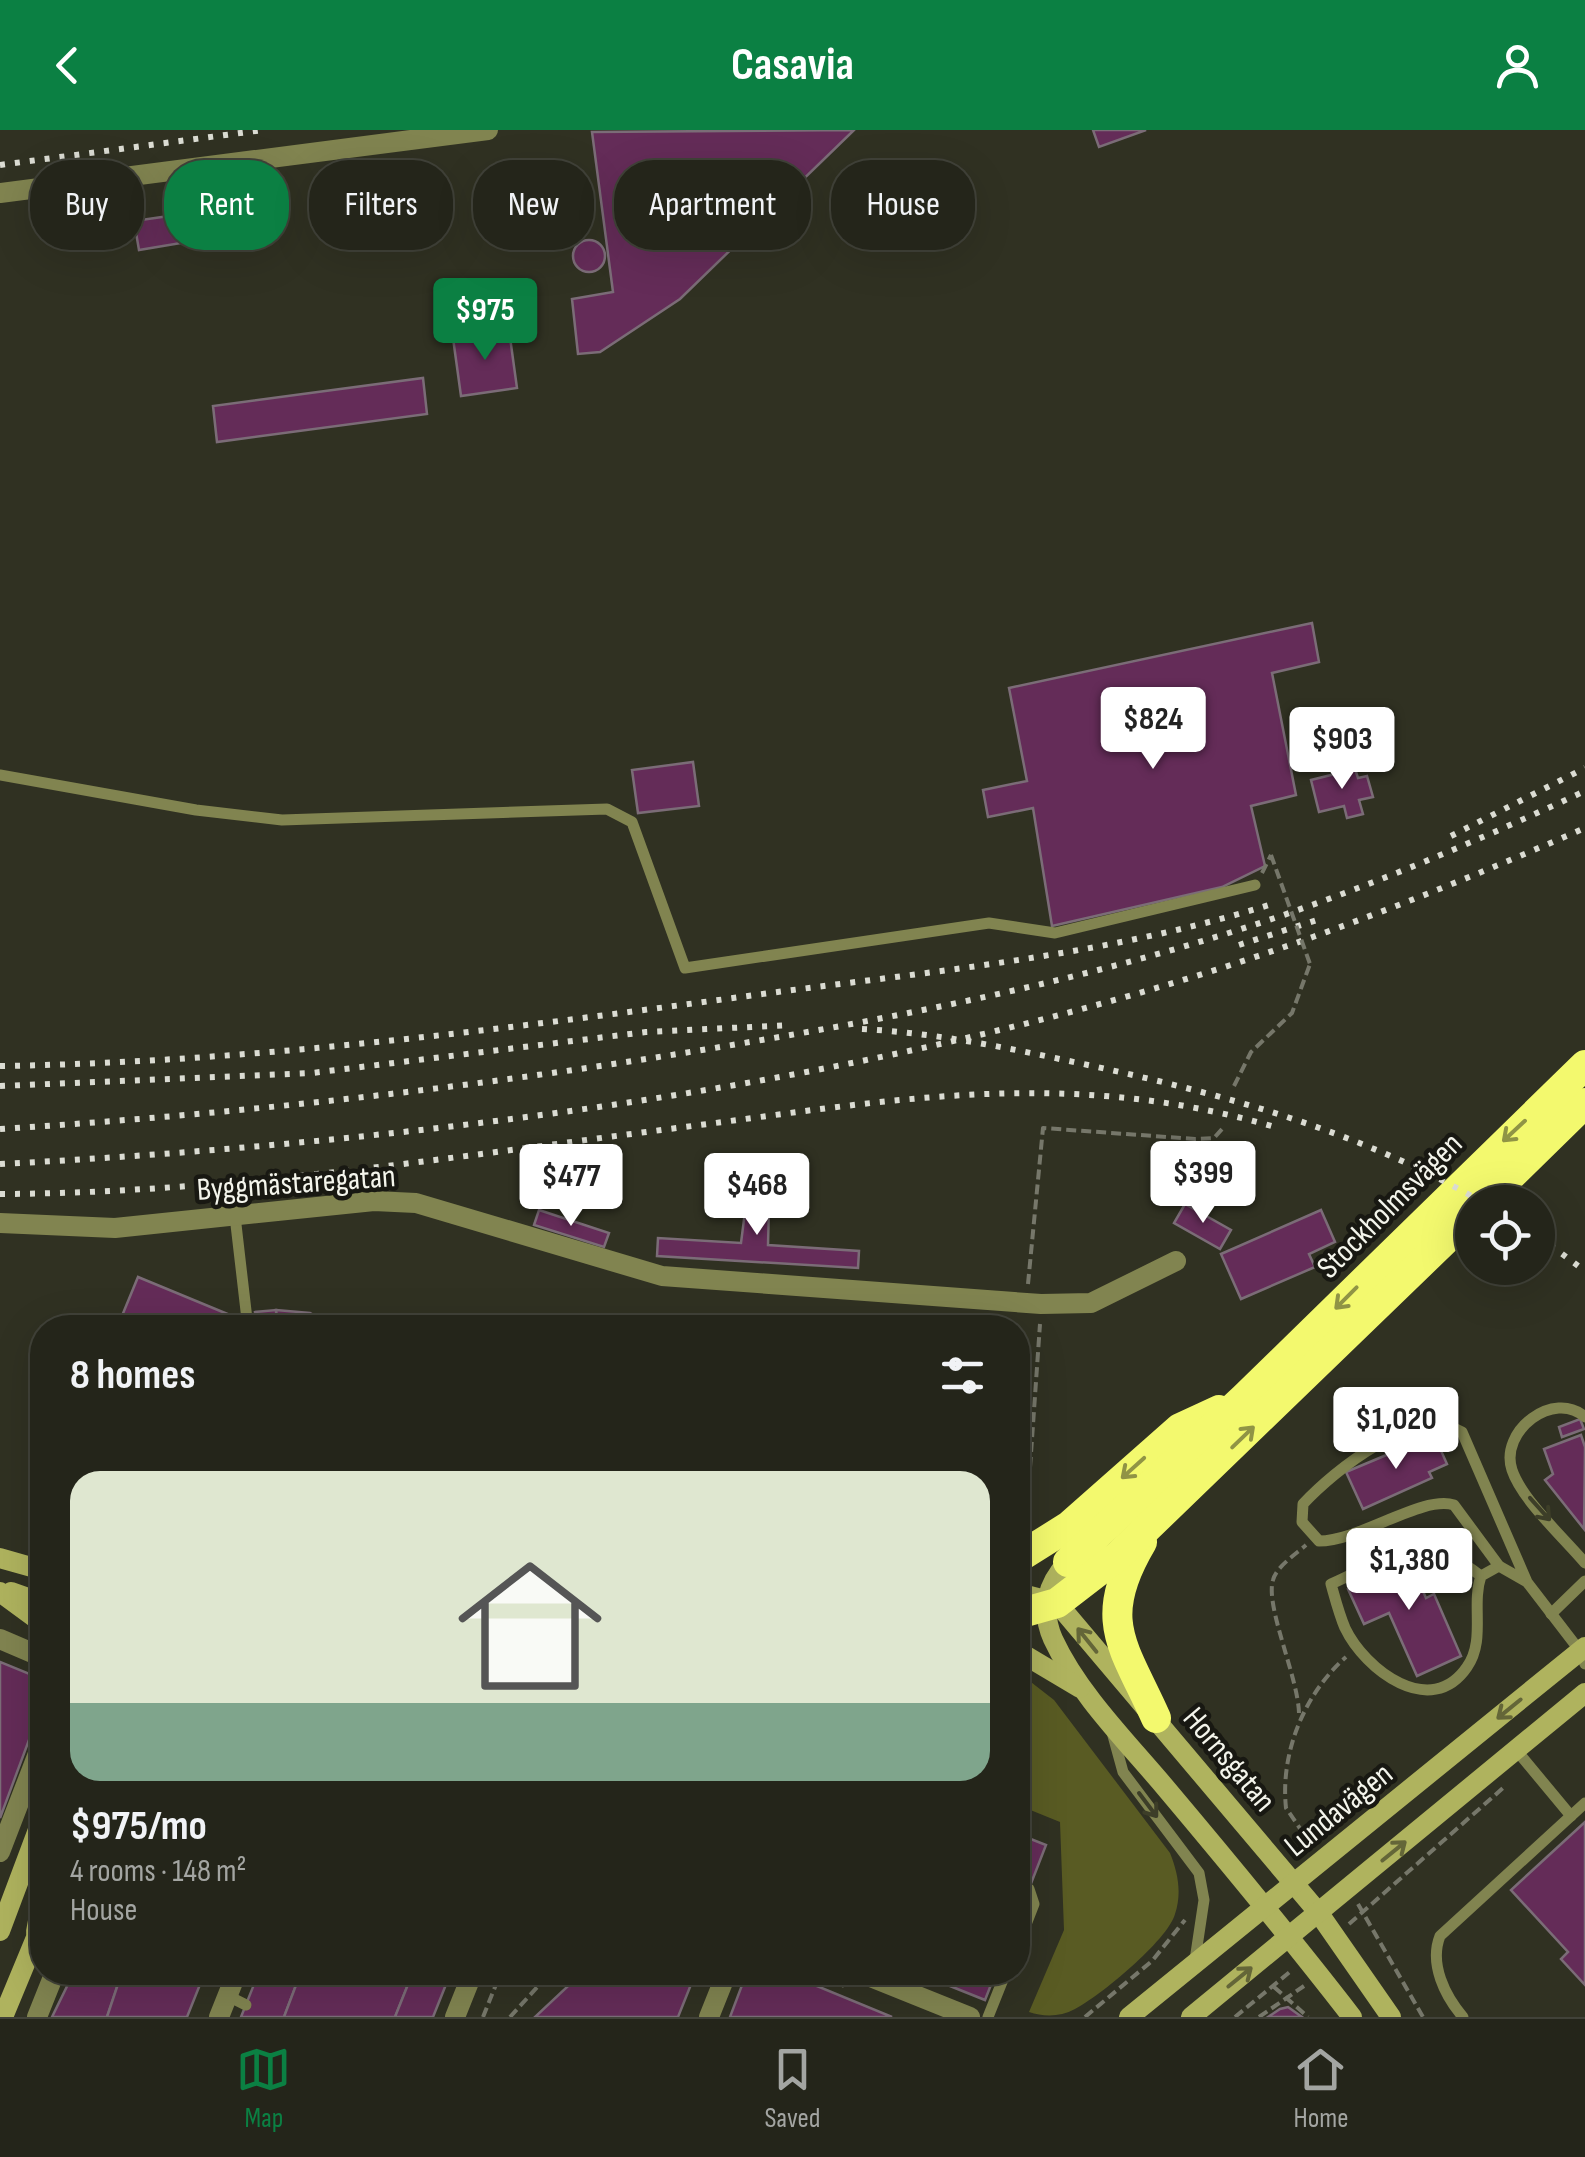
<!DOCTYPE html>
<html lang="en">
<head>
<meta charset="utf-8">
<style>
	:root { --surface:#24251a; --page:#2c2d23; --text:#f1f3f6; --muted:#a3a5a2; --line:#414239; --accent:#0b8043 }
	body { margin:0; font-family:"Sofia Sans Condensed",sans-serif; background:var(--page); color:var(--text); height:100vh; display:flex; flex-direction:column; font-size:38px; white-space:nowrap }
	* { box-sizing:border-box; margin:0 }
	p { font-size:32px; color:var(--muted) }
	.icon { flex:none; width:55px; height:55px; fill:none; stroke:currentColor; stroke-width:2; stroke-linecap:round; stroke-linejoin:round }
	.map { position:relative; flex:1; overflow:hidden }
	.details { position:absolute; left:30px; top:1185px; width:1000px; height:670px; display:flex; flex-direction:column; background:var(--surface); border-radius:40px; box-shadow:0 10px 40px #0002,0 0 0 2px var(--line) }
	.details>* { flex:none }
	.hud { position:absolute; left:30px; top:30px; width:1000px; height:90px; display:flex; gap:20px }
	.controls { position:absolute; left:1455px; top:1055px; display:grid; gap:20px }
	.controls a { display:grid; place-items:center; width:100px; height:100px; border-radius:50%; background:var(--surface); box-shadow:0 10px 40px #0002,0 0 0 2px var(--line); font-size:50px }
	.price { position:absolute; translate:-50% -85px; padding:0 22px; border-radius:10px; background:#fff; color:#222; font-size:32px; line-height:65px; filter:drop-shadow(0 2px 5px #0008) }
	.price::after { content:''; position:absolute; left:50%; top:60px; width:30px; height:22px; margin-left:-15px; background:inherit; clip-path:polygon(0 0,100% 0,50% 100%) }
	.price.active { background:var(--accent); color:#fff }
	ul { padding:0; list-style:none }
	li { display:grid; align-content:center; gap:20px; height:530px; padding:0 40px }
	li span { display:grid; place-items:center; height:310px; border-radius:30px; color:#555 }
	li>.icon { margin-inline-start:auto }
	span .icon { width:180px; height:180px; fill:#fffc; stroke-width:1 }
	li b { font-size:42px }
	h2 { display:flex; justify-content:space-between; align-items:center; height:120px; padding:0 40px; font-size:42px }
	.pill { padding:0 35px; border-radius:40px; background:var(--surface); box-shadow:0 10px 40px #0002,0 0 0 2px var(--line); font-size:35px; line-height:90px }
	.pill.active { background:var(--accent); color:#fff }
	header { display:flex; justify-content:space-between; align-items:center; height:130px; padding:0 40px; background:var(--accent); color:#fff; font-size:45px; font-weight:700 }
	.menu { display:flex; justify-content:space-around; align-items:center; height:140px; border-top:2px solid var(--line); background:var(--surface); font-size:28px; color:var(--muted) }
	.menu a { display:grid; justify-items:center; gap:5px }
	.menu .active { color:var(--accent) }
	.map>svg:first-child { display:block }
	.green { fill:#595b23 }
	.building { fill:#642c58; stroke:#7b6c77; stroke-width:2.5 }
	.lines { fill:none; stroke-linecap:round; stroke-linejoin:round }
	.path { stroke:#76776a; stroke-width:4; stroke-dasharray:10 5; stroke-linecap:butt }
	.lane { stroke:#818450; stroke-width:11 }
	.street { stroke:#818450; stroke-width:20 }
	.secondary { stroke:#afb35e; stroke-width:20 }
	.highway { stroke:#f3f96e; stroke-width:30 }
	.rail { stroke:#dbdcd3; stroke-width:6; stroke-dasharray:5 10; stroke-linecap:butt }
	.path-bridge { stroke:#76776a; stroke-width:4; stroke-dasharray:10 5; stroke-linecap:butt }
	.oneway { stroke:#909445 }
	.oneway2 { stroke:#3d3e28 }
	.oneway3 { stroke:#646638 }
	.labels { text-anchor:middle; stroke-width:9; stroke-linejoin:round; paint-order:stroke }
	.street-label { font-size:32px; fill:#f4f5ec; stroke:#181812 }
</style>
</head>
<body>
<header><svg class="icon" aria-label="back" viewBox="0 0 24 24"><path d="M15 5l-7 7 7 7"/></svg>Casavia<svg class="icon" aria-label="person" viewBox="0 0 24 24"><circle cx="12" cy="8" r="4"/><path d="M4 21q1-7 8-7t8 7"/></svg></header>
<div class="map">
<svg width="1585" height="1887" viewBox="0 0 1585 1887">
	<rect width="100%" height="100%" fill="#303122"/>
	<path class="green" d="M1018 1542 1054 1570 1170 1723C1178 1743 1182 1763 1175 1784 1168 1810 1099 1867 1075 1879 1060 1887 1044 1887 1029 1882L1064 1800 1060 1692 1018 1675Z"/>
	<g class="building">
		<polygon points="854,0 680,169 600,222 578,224 572,169 613,162 592,2"/>
		<polygon points="1093,0 1146,0 1099,17"/>
		<polygon points="176,85 181,113 139,120 134,91"/>
		<circle cx="589" cy="126" r="16"/>
		<polygon points="509,200 517,258 461,266 453,208"/>
		<polygon points="423,248 427,284 217,312 213,276"/>
		<polygon points="1312,493 1319,532 1272,543 1296,665 1251,676 1265,736 1222,757 1052,796 1033,678 988,687 983,660 1027,651 1009,558"/>
		<polygon points="693,632 699,676 638,683 632,640"/>
		<polygon points="1355,639 1358,648 1367,646 1373,667 1359,670 1363,684 1347,688 1344,676 1319,682 1311,650"/>
		<polygon points="751,1035 770,1036 768,1115 859,1121 858,1138 657,1126 658,1108 741,1113"/>
		<polygon points="1185,1074 1231,1100 1220,1119 1174,1093"/>
		<polygon points="539,1080 609,1103 604,1117 534,1095"/>
		<polygon points="1321,1080 1335,1112 1309,1124 1315,1137 1241,1169 1221,1124"/>
		<polygon points="138,1147 230,1185 225,1198 117,1198"/>
		<polygon points="276,1180 310,1183 335,1198 277,1198"/>
		<polygon points="276,1180 277,1198 257,1198 255,1182"/>
		<polygon points="561,1187 610,1191 609,1198 560,1198"/>
		<polygon points="1580,1289 1584,1299 1562,1307 1559,1297"/>
		<polygon points="1434,1305 1447,1334 1429,1342 1432,1348 1363,1379 1346,1342"/>
		<polygon points="1581,1305 1585,1317 1584,1399 1545,1350 1553,1344 1544,1319"/>
		<polygon points="1425,1424 1433,1443 1418,1450 1426,1468 1434,1464 1461,1526 1417,1546 1389,1483 1364,1494 1348,1459"/>
		<polygon points="0,1532 42,1549 42,1575 0,1688"/>
		<polygon points="1585,1692 1585,1855 1561,1829 1568,1822 1511,1760"/>
		<polygon points="1018,1704 1046,1715 1018,1787"/>
		<polygon points="74,1842 126,1842 121,1845 107,1887 52,1887"/>
		<polygon points="126,1842 205,1842 187,1887 107,1887 121,1845"/>
		<polygon points="259,1842 301,1842 284,1887 241,1887"/>
		<polygon points="301,1842 413,1842 395,1887 284,1887"/>
		<polygon points="413,1842 451,1842 433,1887 395,1887"/>
		<polygon points="583,1842 696,1842 678,1887 535,1887"/>
		<polygon points="747,1842 783,1842 892,1887 730,1887"/>
		<polygon points="915,1842 996,1842 985,1870"/>
		<polygon points="1288,1877 1302,1887 1268,1887 1280,1879"/>
	</g>
	<g class="lines">
		<g class="path">
			<polyline points="1262,743 1271,725"/>
			<polyline points="1234,956 1251,922 1292,883 1310,834"/>
			<polyline points="1028,1154 1043,998 1195,1009 1214,1008 1223,998"/>
			<polyline points="1018,1394 1027,1381 1040,1194"/>
			<path d="M1299 1583C1298 1547 1265 1476 1273 1450 1276 1437 1296 1424 1306 1415"/>
			<polyline points="1300,1702 1379,1657"/>
			<path d="M1312 1716 1286 1678C1280 1622 1305 1563 1346 1527"/>
			<polyline points="1358,1774 1423,1887"/>
			<polyline points="1349,1794 1503,1658"/>
			<polyline points="811,1842 844,1856"/>
			<polyline points="1274,1857 1308,1887"/>
			<polyline points="483,1887 501,1842"/>
			<polyline points="510,1887 551,1842"/>
			<polyline points="1085,1887 1152,1831 1185,1790"/>
			<polyline points="1235,1887 1291,1841"/>
			<polyline points="1259,1887 1304,1856"/>
		</g>
		<g class="lane">
			<polyline points="0,645 196,680 282,690 607,679 632,692 685,838 989,793 1055,803 1255,755"/>
			<polyline points="235,1086 248,1198"/>
			<path d="M1585 1287C1554 1259 1499 1301 1512 1340 1522 1370 1564 1408 1585 1433"/>
			<path d="M1481 1446C1471 1475 1486 1510 1467 1537 1431 1590 1365 1540 1345 1498 1339 1484 1335 1468 1331 1454 1396 1425 1418 1398 1481 1446L1499 1436"/>
			<path d="M1527 1452 1499 1436 1454 1375C1422 1365 1360 1411 1319 1411L1302 1392 1303 1374C1334 1341 1414 1275 1462 1302L1527 1452 1580 1521 1585 1534"/>
			<polyline points="1551,1484 1585,1451"/>
			<polyline points="1112,1602 1123,1642 1199,1743 1204,1770 1195,1830"/>
			<polyline points="1517,1621 1571,1686"/>
			<polyline points="1018,1815 1034,1774 1029,1759"/>
			<polyline points="228,1866 246,1875"/>
			<polyline points="988,1887 1006,1842"/>
			<path d="M1463 1887C1445 1866 1429 1834 1440 1806L1585 1673"/>
		</g>
		<g class="street">
			<polyline points="0,63 488,0"/>
			<polyline points="0,1093 115,1098 374,1071 416,1073 662,1146 1041,1174 1091,1173 1176,1131"/>
			<polyline points="0,1509 42,1527"/>
			<polyline points="0,1722 42,1613"/>
			<polyline points="858,1842 970,1887"/>
			<polyline points="37,1887 55,1842"/>
			<polyline points="219,1887 237,1842"/>
			<polyline points="455,1887 473,1842"/>
			<polyline points="709,1887 727,1842"/>
		</g>
		<g class="secondary">
			<polyline points="0,1428 42,1440"/>
			<path d="M1068 1432C1047 1454 1040 1480 1053 1509 1078 1563 1126 1611 1164 1656 1228 1732 1291 1808 1352 1887"/>
			<polyline points="0,1462 42,1493"/>
			<polyline points="11,1462 42,1473"/>
			<polyline points="1018,1463 1057,1473 1318,1782 1391,1887"/>
			<polyline points="1018,1521 1080,1558"/>
			<polyline points="0,1801 42,1689"/>
			<polyline points="36,1802 42,1769"/>
			<polyline points="3,1887 42,1793"/>
			<polyline points="1129,1887 1585,1517"/>
			<polyline points="1191,1887 1585,1563"/>
		</g>
		<g class="highway">
			<polyline points="1484,1072 1585,973"/>
			<path d="M1142 1412C1095 1491 1124 1516 1156 1588"/>
			<polyline points="1018,1428 1069,1396 1180,1298 1219,1280"/>
			<polyline points="1068,1432 1244,1268 1585,935"/>
			<polyline points="1018,1484 1057,1473 1118,1426 1472,1084"/>
		</g>
		<g class="rail">
			<polyline points="0,35 263,0"/>
			<polyline points="1451,706 1585,638"/>
			<polyline points="1239,815 1320,789"/>
			<path d="M862 899C938 903 1013 919 1088 935 1226 965 1359 1001 1482 1072"/>
			<path d="M0 936C259 932 513 898 770 863 936 841 1108 825 1269 775"/>
			<polyline points="0,956 312,943 646,902 792,895"/>
			<path d="M0 999C238 984 473 958 708 919 885 890 1064 855 1235 801 1355 763 1471 714 1585 661"/>
			<path d="M0 1034C409 1013 859 958 1249 829 1363 791 1475 746 1585 698"/>
			<path d="M0 1064C225 1063 446 1028 669 999 883 972 1062 935 1275 997"/>
			<polyline points="1538,1106 1585,1141"/>
		</g>
		<polyline class="path-bridge" points="1271,725 1310,834"/>
	</g>
	<defs><path id="oneway-shaft" d="M-6 0H5M1.5-3L5.5 0L1.5 3" fill="none" stroke-width="1.6" stroke-linecap="round" stroke-linejoin="round" transform="scale(2.5)"/></defs>
	<g class="oneway">
		<use href="#oneway-shaft" transform="translate(1514 1001) rotate(137)"/>
		<use href="#oneway-shaft" transform="translate(1346 1168) rotate(135)"/>
		<use href="#oneway-shaft" transform="translate(1243 1307) rotate(-44)"/>
		<use href="#oneway-shaft" transform="translate(1133 1338) rotate(138)"/>
	</g>
	<g class="oneway2">
		<use href="#oneway-shaft" transform="translate(1540 1379) rotate(48)"/>
		<use href="#oneway-shaft" transform="translate(1148 1675) rotate(53)"/>
	</g>
	<g class="oneway3">
		<use href="#oneway-shaft" transform="translate(1087 1510) rotate(-129)"/>
		<use href="#oneway-shaft" transform="translate(1509 1579) rotate(141)"/>
		<use href="#oneway-shaft" transform="translate(1394 1721) rotate(-39)"/>
		<use href="#oneway-shaft" transform="translate(1240 1847) rotate(-39)"/>
	</g>
	<g class="labels">
		<g class="street-label">
			<text transform="translate(296 1052) rotate(-4)" y="11">Byggmästaregatan</text>
			<text transform="translate(1389 1075) rotate(-45)" y="11">Stockholmsvägen</text>
			<text transform="translate(1230 1629) rotate(50)" y="11">Hornsgatan</text>
			<text transform="translate(1338 1679) rotate(-39)" y="11">Lundavägen</text>
		</g>
	</g>
</svg>
<div class="controls">
<a><svg class="icon" aria-label="locate" viewBox="0 0 24 24"><circle cx="12" cy="12" r="6"/><path d="M12 2v4M12 18v4M2 12h4M18 12h4"/></svg></a>
</div>
<b class="price active" style="left:485px;top:233px">$975</b>
<b class="price" style="left:1153px;top:642px">$824</b>
<b class="price" style="left:1342px;top:662px">$903</b>
<b class="price" style="left:1203px;top:1096px">$399</b>
<b class="price" style="left:571px;top:1099px">$477</b>
<b class="price" style="left:757px;top:1108px">$468</b>
<b class="price" style="left:1396px;top:1342px">$1,020</b>
<b class="price" style="left:1409px;top:1483px">$1,380</b>
<div class="hud">
<a class="pill">Buy</a>
<a class="pill active">Rent</a>
<a class="pill">Filters</a>
<a class="pill">New</a>
<a class="pill">Apartment</a>
<a class="pill">House</a>
</div>
<section class="details">
<h2>8 homes<svg class="icon" aria-label="filters" viewBox="0 0 24 24"><path d="M4 7h16M4 17h16"/><circle cx="9" cy="7" r="2"/><circle cx="15" cy="17" r="2"/></svg></h2>
<ul>
<li><span style="background:linear-gradient(#dfe7d0 75%,#7fa58c 0)"><svg class="icon" aria-label="home" viewBox="0 0 24 24"><path d="M3 11l9-7 9 7M6 9v11h12V9"/></svg></span><div><b>$975/mo</b><p>4 rooms · 148 m²</p><p>House</p></div></li>
</ul>
</section>
</div>
<nav class="menu">
<a class="active"><svg class="icon" aria-label="map" viewBox="0 0 24 24"><path d="M3 6l6-2 6 2 6-2v14l-6 2-6-2-6 2zM9 4v14M15 6v14"/></svg>Map</a>
<a><svg class="icon" aria-label="saved" viewBox="0 0 24 24"><path d="M7 4h10v16l-5-4-5 4z"/></svg>Saved</a>
<a><svg class="icon" aria-label="home" viewBox="0 0 24 24"><path d="M3 11l9-7 9 7M6 9v11h12V9"/></svg>Home</a>
</nav>
</body>
</html>
